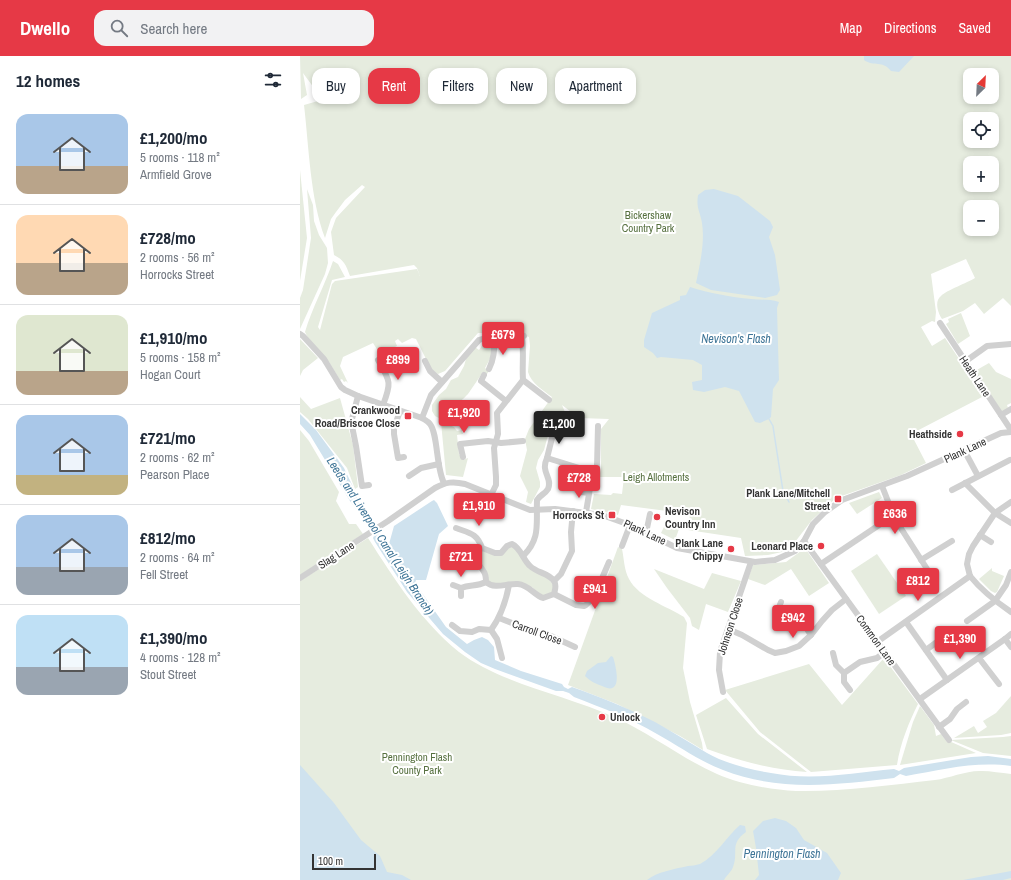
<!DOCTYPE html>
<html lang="en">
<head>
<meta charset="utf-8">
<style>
	:root { --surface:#fff; --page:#f2f2f3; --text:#1f2937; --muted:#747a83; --line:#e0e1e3; --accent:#e63946 }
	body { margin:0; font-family:"Archivo Narrow",sans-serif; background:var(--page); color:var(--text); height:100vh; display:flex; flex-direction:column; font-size:15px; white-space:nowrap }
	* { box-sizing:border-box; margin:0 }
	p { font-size:13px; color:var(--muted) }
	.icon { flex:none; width:22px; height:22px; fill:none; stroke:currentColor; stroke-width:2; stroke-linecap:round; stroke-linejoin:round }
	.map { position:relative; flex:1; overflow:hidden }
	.panel { display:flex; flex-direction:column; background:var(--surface); width:300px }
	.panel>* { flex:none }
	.guide { position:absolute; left:12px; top:12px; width:380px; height:36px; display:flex; gap:8px }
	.needle { width:26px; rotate:24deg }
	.fabs { position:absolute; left:663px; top:12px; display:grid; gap:8px }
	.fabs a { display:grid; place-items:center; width:36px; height:36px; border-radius:8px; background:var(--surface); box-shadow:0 2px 6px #0003; font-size:20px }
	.scale { position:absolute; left:12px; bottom:10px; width:64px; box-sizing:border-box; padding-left:4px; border:2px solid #333; border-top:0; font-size:11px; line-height:14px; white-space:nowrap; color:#333; -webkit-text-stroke:3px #fff; paint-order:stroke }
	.price { position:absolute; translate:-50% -34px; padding:0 9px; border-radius:4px; background:var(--accent); color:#fff; font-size:13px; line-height:26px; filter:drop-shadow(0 1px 2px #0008) }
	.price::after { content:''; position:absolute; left:50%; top:24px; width:12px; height:9px; margin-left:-6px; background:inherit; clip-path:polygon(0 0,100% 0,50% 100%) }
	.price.selected { background:#222; color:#fff }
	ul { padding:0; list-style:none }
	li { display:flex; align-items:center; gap:12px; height:100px; padding:0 16px }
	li+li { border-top:1px solid var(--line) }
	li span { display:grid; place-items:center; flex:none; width:112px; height:80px; border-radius:12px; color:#555 }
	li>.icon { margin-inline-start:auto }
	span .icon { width:48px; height:48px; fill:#fffc; stroke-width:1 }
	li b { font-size:17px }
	h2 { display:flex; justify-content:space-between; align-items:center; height:48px; padding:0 16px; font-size:17px }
	.pill { padding:0 14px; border-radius:12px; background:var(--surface); box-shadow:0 2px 6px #0003; font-size:14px; line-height:36px }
	.pill.selected { background:var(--accent); color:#fff }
	header { display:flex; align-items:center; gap:24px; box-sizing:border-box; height:56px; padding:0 20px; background:var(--accent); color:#fff }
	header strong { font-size:19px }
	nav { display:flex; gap:22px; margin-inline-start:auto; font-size:14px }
	.search { width:280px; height:36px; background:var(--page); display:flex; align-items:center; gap:10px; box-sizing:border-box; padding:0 14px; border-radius:12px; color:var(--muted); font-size:15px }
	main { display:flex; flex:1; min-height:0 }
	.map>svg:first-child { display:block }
	.green { fill:#e6ecdf; fill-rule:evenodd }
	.water { fill:#cfe2ee }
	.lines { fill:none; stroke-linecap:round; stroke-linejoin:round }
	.stream { stroke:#cfe2ee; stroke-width:1.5 }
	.minor { stroke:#d0d0d0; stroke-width:6 }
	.poi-dot { fill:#e63946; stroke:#fff; stroke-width:1.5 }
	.labels { text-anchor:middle; stroke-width:4; stroke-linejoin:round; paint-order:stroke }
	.park-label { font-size:11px; fill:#56703f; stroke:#fff }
	.street-label { font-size:11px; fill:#333; stroke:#fff }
	.poi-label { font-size:11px; font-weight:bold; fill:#333; stroke:#fff; text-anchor:end }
	.water-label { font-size:12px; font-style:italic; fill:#3f7597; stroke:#fff }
</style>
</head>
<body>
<header>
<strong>Dwello</strong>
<div class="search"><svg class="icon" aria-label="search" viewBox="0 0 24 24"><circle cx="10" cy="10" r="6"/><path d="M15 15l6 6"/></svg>Search here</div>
<nav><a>Map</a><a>Directions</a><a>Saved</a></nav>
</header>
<main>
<section class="panel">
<h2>12 homes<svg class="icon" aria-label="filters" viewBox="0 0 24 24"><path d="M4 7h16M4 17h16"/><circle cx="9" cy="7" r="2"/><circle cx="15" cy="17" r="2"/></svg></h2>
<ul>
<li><span style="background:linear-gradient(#a9c7e8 65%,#b9a48a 0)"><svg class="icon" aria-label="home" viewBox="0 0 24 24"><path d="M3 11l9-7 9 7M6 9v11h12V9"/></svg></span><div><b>£1,200/mo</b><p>5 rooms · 118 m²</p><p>Armfield Grove</p></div></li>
<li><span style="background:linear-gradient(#ffd9b3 60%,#b9a48a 0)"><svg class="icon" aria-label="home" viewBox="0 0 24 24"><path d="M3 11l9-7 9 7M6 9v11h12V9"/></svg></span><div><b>£728/mo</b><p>2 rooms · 56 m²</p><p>Horrocks Street</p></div></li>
<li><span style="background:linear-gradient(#dfe7d0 70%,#b9a48a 0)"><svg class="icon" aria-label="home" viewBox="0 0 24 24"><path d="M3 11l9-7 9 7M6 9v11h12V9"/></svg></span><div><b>£1,910/mo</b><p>5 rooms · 158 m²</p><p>Hogan Court</p></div></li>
<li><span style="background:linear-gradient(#a9c7e8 75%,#c2b280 0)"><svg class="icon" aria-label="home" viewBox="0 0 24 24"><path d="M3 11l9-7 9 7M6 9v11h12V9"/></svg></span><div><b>£721/mo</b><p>2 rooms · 62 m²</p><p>Pearson Place</p></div></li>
<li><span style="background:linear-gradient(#a9c7e8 65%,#9aa5b1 0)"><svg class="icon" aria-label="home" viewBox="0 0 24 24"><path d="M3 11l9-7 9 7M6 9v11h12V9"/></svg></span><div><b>£812/mo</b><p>2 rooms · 64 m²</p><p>Fell Street</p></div></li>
<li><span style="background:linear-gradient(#bfe0f5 65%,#9aa5b1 0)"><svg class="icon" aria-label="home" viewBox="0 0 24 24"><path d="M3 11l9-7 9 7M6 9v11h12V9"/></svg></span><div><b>£1,390/mo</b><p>4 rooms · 128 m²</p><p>Stout Street</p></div></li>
</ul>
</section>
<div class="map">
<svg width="711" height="824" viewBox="0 0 711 824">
	<rect width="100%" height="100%" fill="#fff"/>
	<g class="green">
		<path d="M0 0H711V250L703 242 684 258 675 247 663 255 642 263C638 257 634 245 641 240 647 234 667 227 675 222L666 203 631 218 636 256 635 266 632 265 621 271 632 290 645 282 684 340 611 378 626 407 601 419 536 442 512 464 495 486 489 492 482 496 468 499 445 500 441 482 388 474 390 458 321 449 318 459 291 453 294 438 311 439 313 437 322 438 324 421H299L301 413V373L309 363 279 362 262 349 265 356 258 362 248 379 244 394 238 404 236 412 240 426V431L231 448 226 446 228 436 220 420 227 394 225 383 229 373 252 341C244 335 231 327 228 316L230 290 229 281 221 278 178 277 145 315 138 318 131 313 116 283 112 282 102 287 98 283 95 285 97 290 80 298 73 287 43 301 40 310 48 327 46 325 44 326 42 323 40 324 29 306 8 282 5 276C12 252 25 229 33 205L38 208 45 221 32 224 18 271 20 274 32 228 35 225 117 213 120 220 117 212 114 209 50 220C46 209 44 204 34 199L31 176 36 162 65 131 62 129 45 144 36 156 31 163 25 182C10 142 9 91 4 49L18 45 14 32 3 17 7 39 1 43ZM670 19H692V41H670ZM670 63H692V85H670ZM670 107H692V129H670ZM670 151H692V173H670Z"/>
		<polygon points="0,114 7,182 0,225"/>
		<polygon points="7,133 13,149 14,165 19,179 27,192 28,207 25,218 0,273 0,242 3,234 11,182"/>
		<polygon points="661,257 670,280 658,288 646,268 649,266 648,263"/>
		<polygon points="0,283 18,302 3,314 0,320"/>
		<path d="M186 284 191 285C195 295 190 303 185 312L189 315 187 318 183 316C178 323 173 331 168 338 157 350 151 348 151 368L135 360 132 355V349L139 339 146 333 151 324 158 321 164 310 166 303 175 291 179 294Z"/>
		<polygon points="689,307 696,316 711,323 711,347 707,349 708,352 702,356 675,315"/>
		<polygon points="0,341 11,353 40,342 53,389 58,431 55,433 47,412 8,363 0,356"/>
		<polygon points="141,366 154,371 157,375 162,374 163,378 157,379 159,398 163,404 168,402 163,421 146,419"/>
		<polygon points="0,374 9,385 39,436 36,445 49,468 56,468 63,478 0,519"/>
		<polygon points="579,436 582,442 557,458 549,447"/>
		<polygon points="365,469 372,470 379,473 375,484 361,477"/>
		<path d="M68 482C95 524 120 564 159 596 201 628 266 639 314 661 350 677 381 702 417 718 440 728 471 734 496 735 540 736 591 729 635 724 650 722 667 714 682 715 691 715 701 717 711 718V824H0V525Z"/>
		<path d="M213 491C224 506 243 514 254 530L252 536 242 540 232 531 196 528 189 526 177 502 182 495 191 498 208 492Z"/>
		<path d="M318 491 322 493C324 502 324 514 329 523 339 542 367 550 384 561L387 567 383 612 390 646 402 687 403 694 380 680 317 648 268 629Z"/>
		<polygon points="505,492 529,527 509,540 491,513 465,529 448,523 453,509 486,506"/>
		<polygon points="577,498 606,540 579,558 551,515"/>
		<polygon points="692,512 692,515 704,520 697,536 695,537 691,535 679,523"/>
		<polygon points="354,513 404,533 412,517 441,525 428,556 406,548 399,574 392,570 390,562 367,532"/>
		<path d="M584 602 618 648C609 666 600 688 597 709L511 716 460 676 425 634 509 608 542 649Z"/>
		<polygon points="711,640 711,677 701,679 654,682 674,670 678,677 687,671 683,665 696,657"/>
		<path d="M426 642 458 678 507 716C472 714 440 705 407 693L396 659Z"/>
		<polygon points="620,650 634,669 636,680 641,678 647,686 649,685 676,697 600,709 613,666"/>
		<polygon points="711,680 711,700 683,697 651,684 703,681"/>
	</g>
	<g class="water">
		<path d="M564 0H614L599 16 591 15C583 4 574 11 564 4Z"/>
		<path d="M414 133 438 140 470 165 473 171 469 181 475 199 480 234 477 239 465 242 411 234 396 227C400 208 405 186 402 167 400 155 396 153 398 139L405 134Z"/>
		<path d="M390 231C409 237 431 241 451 243 461 244 470 243 479 246L477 252 479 324 473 333 471 361 469 363 460 367 455 366 439 335 425 331 404 336 393 334 392 326 402 324V309L393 304 361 301 357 302 353 297 344 291V284L352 257 380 244V240L386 239Z"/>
		<path d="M0 358 16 374 44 412 54 433 61 452 86 489 89 488 94 470 132 445 134 444 137 447 148 470 139 478 126 524H116L115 527 146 571 167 588 174 584 182 581 188 584 194 591 195 604 221 615 262 628 264 631 268 633 272 631C300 641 328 652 355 666 373 676 390 687 407 697 424 707 451 714 471 717 512 725 553 717 594 713L599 715 604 712 671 701 688 700 711 703V710C675 705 641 714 606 720L600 718 594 722C535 729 479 736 423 714 399 705 379 690 357 678 330 662 302 652 274 641L269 637 263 635H256L195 613 181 607 165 596 143 578 107 536 75 486 73 482 74 480 58 454 56 453 50 445 16 389 10 379 0 368Z"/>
		<path d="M311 600 313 601 314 604C317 616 322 640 302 630 296 628 290 625 285 620L287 615 298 607 306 606Z"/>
		<polygon points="0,709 34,747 61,784 80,800 87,816 102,819 111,824 0,824"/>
		<polygon points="475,762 486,765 496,772 504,784 527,797 541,817 538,824 455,824 459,819 456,792 453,775 463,765"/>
		<path d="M440 769 445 770 446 776C429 788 439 796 433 811 432 815 426 820 424 824H347C357 816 374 813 388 810 391 810 396 809 400 808 417 799 426 781 440 769Z"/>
		<polygon points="711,815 711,822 703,824 663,824"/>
	</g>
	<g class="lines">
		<polyline class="stream" points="469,363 473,370 474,377 483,435 489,446"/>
		<g class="minor">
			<polyline points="640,267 711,374"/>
			<path d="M0 278 3 280 24 303 41 331 45 334 58 340 122 362C125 364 128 365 130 368 138 378 136 412 144 427"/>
			<path d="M222 282C224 296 222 310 223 324L249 344"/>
			<path d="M78 304C90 325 92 326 83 349"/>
			<polyline points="125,305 130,315 142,326"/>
			<polyline points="666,305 687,290 711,288"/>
			<path d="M189 313C194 303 195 293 194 282"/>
			<polyline points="184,319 181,325 206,345"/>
			<polyline points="58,340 52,363 52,370 56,390 62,430 69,429"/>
			<polyline points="100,355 94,372 94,378 98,402 104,401"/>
			<polyline points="701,359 711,353"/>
			<path d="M122 362 131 339 179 284C192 278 214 288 224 280"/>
			<polyline points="664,394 678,420"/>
			<polyline points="163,401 160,388 188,385 201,387 223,385"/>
			<polyline points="247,402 252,382 264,369"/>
			<polyline points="109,420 121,412 139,408"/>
			<polyline points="665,427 695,457 711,467"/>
			<polyline points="582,430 595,463 629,516"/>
			<polyline points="652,434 710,404"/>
			<polyline points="281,436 289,437"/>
			<polyline points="191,439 196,429 196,421 194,392 198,378 197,357 223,324"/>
			<polyline points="286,456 290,432"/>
			<path d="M156 472C169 477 177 477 182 492"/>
			<polyline points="346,477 350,458"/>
			<polyline points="680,479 691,486"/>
			<polyline points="504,485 649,684"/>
			<path d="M212 488C221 492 223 504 230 510 237 517 249 517 254 525 257 530 255 533 254 538L243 542C234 539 229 529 218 528 207 527 195 534 186 526 186 523 186 519 184 516 179 506 167 503 182 492L195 497H201L207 490Z"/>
			<polyline points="322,490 330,469"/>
			<path d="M223 500C241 483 236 467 237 444 240 439 245 438 248 433 253 421 240 417 247 402L289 415H294L297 411 298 370"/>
			<polyline points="621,504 652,485"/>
			<polyline points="521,508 594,459"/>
			<polyline points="670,520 667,508 669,498 673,490 695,457 711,446"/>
			<path d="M670 520C682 535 695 545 711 556"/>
			<path d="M0 522 88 465 135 432C146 426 153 425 165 428L230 454 255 453 302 459 330 469 377 492 455 506 475 504 495 495 504 485 513 468 525 456 542 444 607 420 701 377 711 376"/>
			<polyline points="254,525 261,518 272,495 271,476 273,455"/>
			<polyline points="153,529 161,532"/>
			<polyline points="254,538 276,549 284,550 286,549 294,541 309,506"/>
			<path d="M161 540V532C170 528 176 531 186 526"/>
			<polyline points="481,546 479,551 499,561 511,579"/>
			<polyline points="199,562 241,578 251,580 275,591"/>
			<polyline points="667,565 695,545 706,529 711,516"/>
			<polyline points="606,566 647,624"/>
			<path d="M152 569 160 575 172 576 179 573 191 574C201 560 206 545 209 529"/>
			<polyline points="428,573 442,579 468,594 475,597 486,595 499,590 511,579 522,565 532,554 546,543"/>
			<polyline points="191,574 197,583 202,602"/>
			<polyline points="705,583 711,591"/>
			<polyline points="577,586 670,520"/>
			<polyline points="626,594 641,583"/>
			<polyline points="533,597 536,609 544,617 544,626 550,634"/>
			<polyline points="679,602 699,628"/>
			<polyline points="544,617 560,606 577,602 585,596"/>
			<polyline points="423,636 419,614 420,596 451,506"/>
			<polyline points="620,643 705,583 711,578"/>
			<polyline points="639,671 650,663 657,653 666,646"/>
		</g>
	</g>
	<g class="poi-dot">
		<rect x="104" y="356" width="8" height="8" rx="2"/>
		<circle cx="660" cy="378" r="4"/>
		<rect x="534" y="439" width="8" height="8" rx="2"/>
		<rect x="308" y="455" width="8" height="8" rx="2"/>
		<circle cx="357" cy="461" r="4"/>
		<circle cx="521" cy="490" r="4"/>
		<circle cx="431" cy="493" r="4"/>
		<circle cx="302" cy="661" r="4"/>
	</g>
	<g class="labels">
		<g class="park-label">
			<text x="348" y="163">Bickershaw<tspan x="348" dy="13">Country Park</tspan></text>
			<text x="356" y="425">Leigh Allotments</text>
			<text x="117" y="705">Pennington Flash<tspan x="117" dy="13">County Park</tspan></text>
		</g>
		<g class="street-label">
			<text transform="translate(675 320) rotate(56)" y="4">Heath Lane</text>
			<text transform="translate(665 394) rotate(-25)" y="4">Plank Lane</text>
			<text transform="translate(345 476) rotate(25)" y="4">Plank Lane</text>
			<text transform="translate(36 499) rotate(-33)" y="4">Slag Lane</text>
			<text transform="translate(430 570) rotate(-72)" y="4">Johnson Close</text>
			<text transform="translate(237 576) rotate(20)" y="4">Carroll Close</text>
			<text transform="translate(576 584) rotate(54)" y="4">Common Lane</text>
		</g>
		<g class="poi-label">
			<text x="100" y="358">Crankwood<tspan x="100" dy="13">Road/Briscoe Close</tspan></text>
			<text x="652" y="382">Heathside</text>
			<text x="530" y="441">Plank Lane/Mitchell<tspan x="530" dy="13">Street</tspan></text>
			<text x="365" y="459" text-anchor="start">Nevison<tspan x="365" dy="13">Country Inn</tspan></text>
			<text x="304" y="463">Horrocks St</text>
			<text x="423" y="491">Plank Lane<tspan x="423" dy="13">Chippy</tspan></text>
			<text x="513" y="494">Leonard Place</text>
			<text x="310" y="665" text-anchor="start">Unlock</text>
		</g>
		<g class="water-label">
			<text x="436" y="287">Nevison's Flash</text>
			<text transform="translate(80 480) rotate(57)" y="4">Leeds and Liverpool Canal (Leigh Branch)</text>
			<text x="482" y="802">Pennington Flash</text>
		</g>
	</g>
</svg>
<div class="fabs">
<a><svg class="needle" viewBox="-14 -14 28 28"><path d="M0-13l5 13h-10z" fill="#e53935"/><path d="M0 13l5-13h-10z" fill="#747a83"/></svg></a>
<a><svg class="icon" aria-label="locate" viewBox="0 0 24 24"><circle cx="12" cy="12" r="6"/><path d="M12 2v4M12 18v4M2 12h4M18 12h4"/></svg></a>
<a>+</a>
<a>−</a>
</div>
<div class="scale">100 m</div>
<b class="price" style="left:203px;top:300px">£679</b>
<b class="price" style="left:98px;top:325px">£899</b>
<b class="price" style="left:164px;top:378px">£1,920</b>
<b class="price selected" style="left:259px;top:389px">£1,200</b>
<b class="price" style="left:279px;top:443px">£728</b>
<b class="price" style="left:179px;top:471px">£1,910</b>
<b class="price" style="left:595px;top:479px">£636</b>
<b class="price" style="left:161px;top:522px">£721</b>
<b class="price" style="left:618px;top:546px">£812</b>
<b class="price" style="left:295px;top:554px">£941</b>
<b class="price" style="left:493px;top:583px">£942</b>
<b class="price" style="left:660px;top:604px">£1,390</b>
<div class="guide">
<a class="pill">Buy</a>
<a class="pill selected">Rent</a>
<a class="pill">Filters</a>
<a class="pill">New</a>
<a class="pill">Apartment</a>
</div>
</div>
</main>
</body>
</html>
